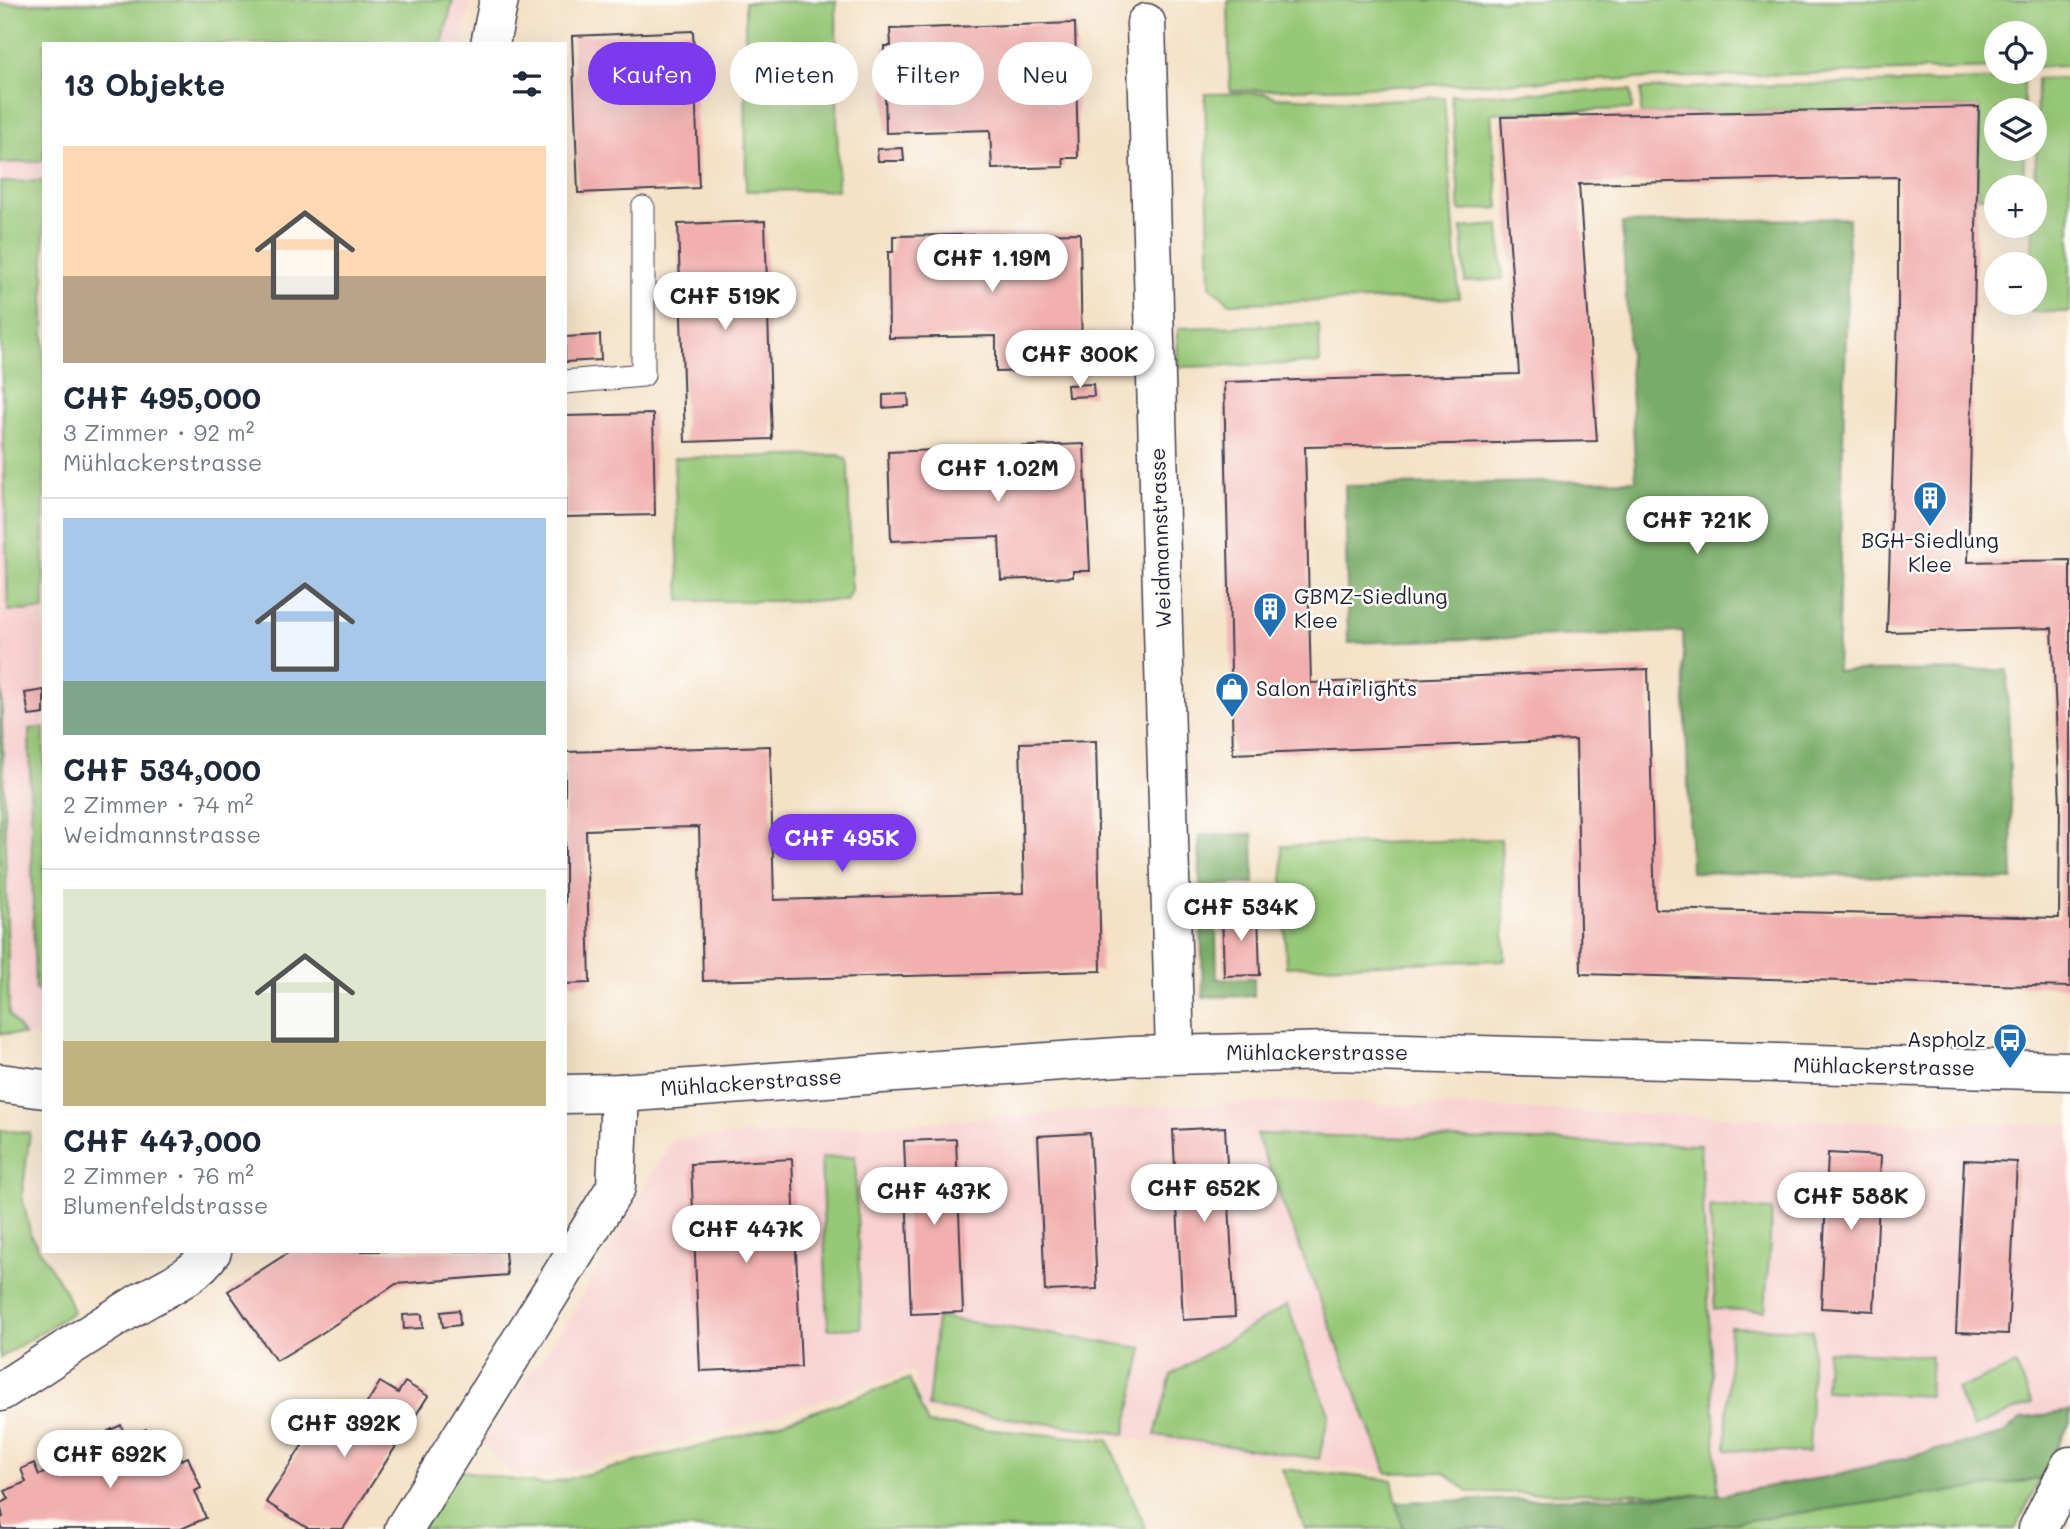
<!DOCTYPE html>
<html lang="de">
<head>
<meta charset="utf-8">
<style>
	:root { --surface:#fff; --page:#f6f6f7; --text:#1f2937; --muted:#747a83; --line:#e0e1e3; --accent:#7c3aed }
	body { margin:0; font-family:Mali,sans-serif; background:var(--page); color:var(--text); height:100vh; display:flex; flex-direction:column; font-size:26px; white-space:nowrap }
	* { box-sizing:border-box; margin:0 }
	p { font-size:23px; color:var(--muted) }
	.icon { flex:none; width:38px; height:38px; fill:none; stroke:currentColor; stroke-width:2; stroke-linecap:round; stroke-linejoin:round }
	.map { position:relative; flex:1; overflow:hidden }
	.details { position:absolute; left:42px; top:42px; width:525px; height:1211px; display:flex; flex-direction:column; background:var(--surface); border-radius:0px; box-shadow:0 7px 28px #0002 }
	.details>* { flex:none }
	.top-card { position:absolute; left:588px; top:42px; width:665px; height:63px; display:flex; gap:14px }
	.buttons { position:absolute; left:1984px; top:21px; display:grid; gap:14px }
	.buttons a { display:grid; place-items:center; width:63px; height:63px; border-radius:50%; background:var(--surface); box-shadow:0 7px 28px #0002; font-size:35px }
	.price { position:absolute; translate:-50% -60px; padding:0 16px; border-radius:24px; background:#fff; color:#222; font-size:23px; line-height:46px; filter:drop-shadow(0 2px 4px #0008) }
	.price::after { content:''; position:absolute; left:50%; top:42px; width:21px; height:16px; margin-left:-10px; background:inherit; clip-path:polygon(0 0,100% 0,50% 100%) }
	.price.current { background:var(--accent); color:#fff }
	ul { padding:0; list-style:none }
	li { display:grid; align-content:center; gap:14px; height:371px; padding:0 21px }
	li+li { border-top:2px solid var(--line) }
	li span { display:grid; place-items:center; height:217px; border-radius:0px; color:#555 }
	li>.icon { margin-inline-start:auto }
	span .icon { width:126px; height:126px; fill:#fffc; stroke-width:1 }
	li b { font-size:30px }
	h2 { display:flex; justify-content:space-between; align-items:center; height:84px; padding:0 21px; font-size:30px }
	.tag { padding:0 24px; border-radius:32px; background:var(--surface); box-shadow:0 7px 28px #0002; font-size:24px; line-height:63px }
	.tag.current { background:var(--accent); color:#fff }
	.map>svg:first-child { display:block }
	.built { fill:#f7d0cf }
	.green { fill:#97c877; stroke:#5c7559; stroke-width:2 }
	.forest { fill:#79ac68; stroke:#4e6752; stroke-width:2 }
	.building { fill:#f1afad; fill-rule:evenodd }
	.lines { fill:none; stroke-linecap:round; stroke-linejoin:round }
	.lane-casing { stroke:#423f50; stroke-width:25 }
	.street-casing { stroke:#423f50; stroke-width:41 }
	.lane { stroke:#fff; stroke-width:23 }
	.street { stroke:#fff; stroke-width:38 }
	.labels { text-anchor:middle; stroke-width:5; stroke-linejoin:round; paint-order:stroke }
	.street-label { font-size:21px; fill:#22223b; stroke:#fdfcf7 }
	.poi-label { font-size:21px; fill:#22223b; stroke:#fdfcf7; text-anchor:start }
</style>
</head>
<body>
<div class="map">
<svg width="2070" height="1529" viewBox="0 0 2070 1529">
	<rect width="100%" height="100%" fill="#fdfcf7"/>
	<filter id="ink" filterUnits="userSpaceOnUse"><feTurbulence type="fractalNoise" baseFrequency=".0143" numOctaves="2"/><feDisplacementMap in="SourceGraphic" scale="14" xChannelSelector="R" yChannelSelector="G"/><feConvolveMatrix kernelMatrix="1 2 1 2 8 2 1 2 1" color-interpolation-filters="sRGB"/></filter>
	<filter id="wash" filterUnits="userSpaceOnUse"><feTurbulence type="fractalNoise" baseFrequency=".00686" numOctaves="4" result="noise"/><feDisplacementMap in="SourceGraphic" scale="28" xChannelSelector="R" yChannelSelector="G"/><feGaussianBlur stdDeviation="1.57" result="paint"/><feColorMatrix in="noise" values="0 0 0 0 0 0 0 0 0 0 0 0 0 0 0 0 0 1.4 0 .05"/><feComposite in="paint" operator="in"/></filter>
	<g filter="url(#wash)">
		<rect width="100%" height="100%" fill="#f4e1c6"/>
		<g class="built">
			<polygon points="0,0 471,0 463,44 44,44 44,1037 24,1035 9,1014 0,638"/>
			<polygon points="1313,1102 1852,1121 2070,1125 2070,1411 2021,1419 2003,1434 1821,1478 1718,1495 1699,1145 1256,1134 1387,1473 924,1412 913,1370 753,1423 544,1477 513,1475 483,1443 565,1325 672,1140 1158,1106"/>
		</g>
		<g class="green">
			<polygon points="212,0 453,0 442,44 44,44 44,161 0,163 0,4"/>
			<polygon points="1228,0 2070,0 2070,66 2035,67 2035,33 1997,33 1997,68 1230,91"/>
			<polygon points="836,1 838,190 746,191 745,2"/>
			<polygon points="2070,78 2070,312 2031,312 2031,303 2035,303 2035,264 2032,264 2033,226 2035,226 2037,79"/>
			<polygon points="2024,79 2024,110 1997,110 1997,149 2024,149 2023,187 1997,187 1997,197 1977,197 1979,107 1641,114 1641,89"/>
			<polygon points="1631,90 1632,109 1491,113 1499,208 1460,211 1451,95"/>
			<polygon points="1264,93 1275,97 1362,101 1444,97 1459,298 1230,303 1210,286 1205,94"/>
			<polygon points="44,181 44,610 8,611 0,311 0,182"/>
			<polygon points="1499,225 1503,279 1465,282 1462,228"/>
			<polygon points="1319,324 1320,363 1178,367 1177,335 1179,328"/>
			<polygon points="839,455 845,458 848,464 851,590 846,601 680,601 674,458"/>
			<polygon points="0,638 9,1014 24,1035 0,1033"/>
			<polygon points="44,728 44,990 35,990 29,729"/>
			<polygon points="1501,839 1505,960 1286,967 1282,846"/>
			<polygon points="0,1130 30,1133 22,1196 31,1236 65,1291 73,1312 0,1358"/>
			<polygon points="1256,1134 1700,1145 1718,1495 1468,1492 1444,1472 1387,1473"/>
			<polygon points="855,1156 861,1328 828,1329 821,1158"/>
			<polygon points="1710,1206 1772,1210 1765,1311 1715,1309"/>
			<polygon points="1287,1305 1329,1414 1319,1459 1155,1435 1171,1375"/>
			<polygon points="937,1317 1143,1348 1125,1434 928,1407"/>
			<polygon points="1730,1327 1813,1330 1809,1453 1726,1450"/>
			<polygon points="1827,1351 1931,1356 1929,1396 1825,1391"/>
			<polygon points="2016,1365 2032,1403 1973,1428 1957,1389"/>
			<polygon points="909,1379 928,1424 1108,1440 1146,1529 421,1529 459,1470 544,1485 751,1433"/>
			<polygon points="1282,1469 1392,1480 1403,1529 1305,1529"/>
			<polygon points="2040,1479 2015,1529 1685,1529"/>
		</g>
		<g class="forest">
			<polygon points="1849,218 1837,671 2007,670 2013,880 1691,872 1683,632 1348,643 1345,486 1636,480 1622,223"/>
			<polygon points="1253,834 1254,883 1215,885 1217,979 1254,978 1254,996 1203,997 1199,835"/>
			<polygon points="2070,1411 2070,1423 2040,1479 1685,1529 1403,1529 1397,1502 1718,1495 1821,1478 2003,1434 2021,1419"/>
		</g>
		<g id="blocks">
			<g class="building">
				<polygon points="1075,23 1078,158 1063,158 1064,167 992,169 990,130 886,133 884,46 891,46 890,29"/>
				<polygon points="693,31 699,188 578,193 572,36"/>
				<path d="M1979 107 1968 562 2070 560V987L1581 974 1576 740 1233 754 1224 382 1519 374 1501 117ZM1898 177V315L1887 632 2052 628 2060 804 2059 918 1655 909 1648 669 1311 683 1305 447 1597 441 1579 184Z"/>
				<polygon points="903,148 904,161 878,161 877,149"/>
				<polygon points="765,221 772,439 685,442 678,224"/>
				<polygon points="1080,233 1082,364 1067,364 1067,370 996,372 996,336 889,338 888,252 893,252 893,236"/>
				<polygon points="600,335 601,360 565,362 565,337"/>
				<polygon points="1093,384 1094,396 1068,397 1067,385"/>
				<polygon points="908,394 909,406 883,408 883,395"/>
				<polygon points="653,414 655,515 565,517 565,416"/>
				<polygon points="1084,444 1090,571 1073,571 1073,577 1001,580 999,537 891,541 888,452"/>
				<polygon points="44,690 44,714 29,716 25,693"/>
				<polygon points="1096,741 1101,971 703,981 699,827 642,828 586,830 590,983 565,984 565,752 770,746 774,900 1024,893 1020,743"/>
				<polygon points="1258,911 1260,975 1224,976 1222,912"/>
				<polygon points="1225,1127 1235,1317 1183,1320 1173,1130"/>
				<polygon points="1090,1133 1097,1289 1045,1291 1038,1136"/>
				<polygon points="956,1139 963,1312 911,1314 904,1141"/>
				<polygon points="1828,1153 1881,1156 1874,1311 1821,1308"/>
				<polygon points="792,1159 801,1367 700,1371 691,1164"/>
				<polygon points="1964,1160 2017,1162 2008,1334 1956,1332"/>
				<polygon points="291,1251 505,1251 507,1275 396,1284 316,1337 276,1361 228,1291"/>
				<polygon points="459,1310 460,1325 443,1327 441,1312"/>
				<polygon points="422,1314 423,1328 404,1329 403,1315"/>
				<polygon points="380,1382 398,1393 405,1382 428,1396 343,1529 309,1529 266,1502 328,1405 355,1422"/>
				<polygon points="121,1425 126,1438 146,1429 149,1437 162,1431 168,1443 173,1441 181,1460 188,1457 201,1488 195,1491 206,1518 181,1529 2,1529 0,1518 3,1517 0,1503 9,1499 5,1491 26,1482 21,1469 34,1463 39,1475 114,1444 108,1431"/>
			</g>
		</g>
	</g>
	<g filter="url(#ink)">
		<use href="#blocks" fill-opacity="0" stroke="#423f50" stroke-width="2"/>
		<g class="lines">
			<g class="lane-casing">
				<polyline id="lane" points="565,382 643,375 643,208"/>
			</g>
			<g class="street-casing">
				<g id="street">
					<polyline points="1146,23 1175,1054"/>
					<polyline points="490,44 499,0"/>
					<polyline points="0,1083 44,1089"/>
					<polyline points="565,1094 620,1093 1131,1056 1332,1051 2070,1071"/>
					<path d="M0 1392C44 1364 88 1334 133 1307 161 1289 192 1280 212 1251"/>
					<polyline points="404,1529 616,1187 620,1093"/>
					<polyline points="2038,1529 2070,1466"/>
				</g>
			</g>
			<use href="#lane" class="lane"/>
			<use href="#street" class="street"/>
		</g>
	</g>
	<defs>
		<g id="building-pin" transform="scale(1.75)"><path d="M0 17L-7.5 6A9.5 9.5 0 1 1 7.5 6Z" fill="#1f6fb2" stroke="#fdfcf7"/><path d="M-4-6H4V6H1V3H-1V6H-4ZM-2.5-4.3h1.7v1.8h-1.7ZM.8-4.3h1.7v1.8H.8ZM-2.5-1h1.7V.8h-1.7ZM.8-1h1.7V.8H.8Z" fill="#fff"/></g>
		<g id="shop-pin" transform="scale(1.75)"><path d="M0 17L-7.5 6A9.5 9.5 0 1 1 7.5 6Z" fill="#1f6fb2" stroke="#fdfcf7"/><path d="M-5-2.5h2.3a2.7 3.5 0 0 1 5.4 0H5L5.5 6h-11ZM-1.5-2.5h3a1.5 2.3 0 0 0-3 0Z" fill="#fff"/></g>
		<g id="bus-pin" transform="scale(1.75)"><path d="M0 17L-7.5 6A9.5 9.5 0 1 1 7.5 6Z" fill="#1f6fb2" stroke="#fdfcf7"/><path d="M-5-6H5V4H4V6H2V4H-2V6H-4V4H-5ZM-3.5-4V0h7V-4ZM-3.5 1.2v1.5H-2V1.2ZM2 1.2v1.5H3.5V1.2Z" fill="#fff"/></g>
	</defs>
	<g fill-rule="evenodd">
		<use href="#building-pin" x="1930" y="498"/>
		<use href="#building-pin" x="1270" y="609"/>
		<use href="#shop-pin" x="1232" y="689"/>
		<use href="#bus-pin" x="2010" y="1040"/>
	</g>
	<g class="labels">
		<g class="street-label">
			<text transform="translate(1161 538) rotate(-92)" y="7">Weidmannstrasse</text>
			<text x="1317" y="1060">Mühlackerstrasse</text>
			<text transform="translate(1884 1067) rotate(1)" y="7">Mühlackerstrasse</text>
			<text transform="translate(751 1083) rotate(-4)" y="7">Mühlackerstrasse</text>
		</g>
		<g class="poi-label">
			<text x="1930" y="548" text-anchor="middle">BGH-Siedlung<tspan x="1930" dy="24">Klee</tspan></text>
			<text x="1294" y="604">GBMZ-Siedlung<tspan x="1294" dy="24">Klee</tspan></text>
			<text x="1256" y="696">Salon Hairlights</text>
			<text x="1986" y="1047" text-anchor="end">Aspholz</text>
		</g>
	</g>
</svg>
<div class="buttons">
<a><svg class="icon" aria-label="locate" viewBox="0 0 24 24"><circle cx="12" cy="12" r="6"/><path d="M12 2v4M12 18v4M2 12h4M18 12h4"/></svg></a>
<a><svg class="icon" aria-label="layers" viewBox="0 0 24 24"><path d="M12 4l9 5-9 5-9-5zM3 14l9 5 9-5"/></svg></a>
<a>+</a>
<a>−</a>
</div>
<b class="price" style="left:992px;top:294px">CHF 1.19M</b>
<b class="price" style="left:725px;top:332px">CHF 519K</b>
<b class="price" style="left:1080px;top:390px">CHF 300K</b>
<b class="price" style="left:998px;top:504px">CHF 1.02M</b>
<b class="price" style="left:1697px;top:556px">CHF 721K</b>
<b class="price current" style="left:842px;top:874px">CHF 495K</b>
<b class="price" style="left:1241px;top:943px">CHF 534K</b>
<b class="price" style="left:1204px;top:1224px">CHF 652K</b>
<b class="price" style="left:934px;top:1227px">CHF 437K</b>
<b class="price" style="left:1851px;top:1232px">CHF 588K</b>
<b class="price" style="left:746px;top:1265px">CHF 447K</b>
<b class="price" style="left:344px;top:1459px">CHF 392K</b>
<b class="price" style="left:110px;top:1490px">CHF 692K</b>
<div class="top-card">
<a class="tag current">Kaufen</a>
<a class="tag">Mieten</a>
<a class="tag">Filter</a>
<a class="tag">Neu</a>
</div>
<section class="details">
<h2>13 Objekte<svg class="icon" aria-label="filters" viewBox="0 0 24 24"><path d="M4 7h16M4 17h16"/><circle cx="9" cy="7" r="2"/><circle cx="15" cy="17" r="2"/></svg></h2>
<ul>
<li><span style="background:linear-gradient(#ffd9b3 60%,#b9a48a 0)"><svg class="icon" aria-label="home" viewBox="0 0 24 24"><path d="M3 11l9-7 9 7M6 9v11h12V9"/></svg></span><div><b>CHF 495,000</b><p>3 Zimmer · 92 m²</p><p>Mühlackerstrasse</p></div></li>
<li><span style="background:linear-gradient(#a9c7e8 75%,#7fa58c 0)"><svg class="icon" aria-label="home" viewBox="0 0 24 24"><path d="M3 11l9-7 9 7M6 9v11h12V9"/></svg></span><div><b>CHF 534,000</b><p>2 Zimmer · 74 m²</p><p>Weidmannstrasse</p></div></li>
<li><span style="background:linear-gradient(#dfe7d0 70%,#c2b280 0)"><svg class="icon" aria-label="home" viewBox="0 0 24 24"><path d="M3 11l9-7 9 7M6 9v11h12V9"/></svg></span><div><b>CHF 447,000</b><p>2 Zimmer · 76 m²</p><p>Blumenfeldstrasse</p></div></li>
</ul>
</section>
</div>
</body>
</html>
